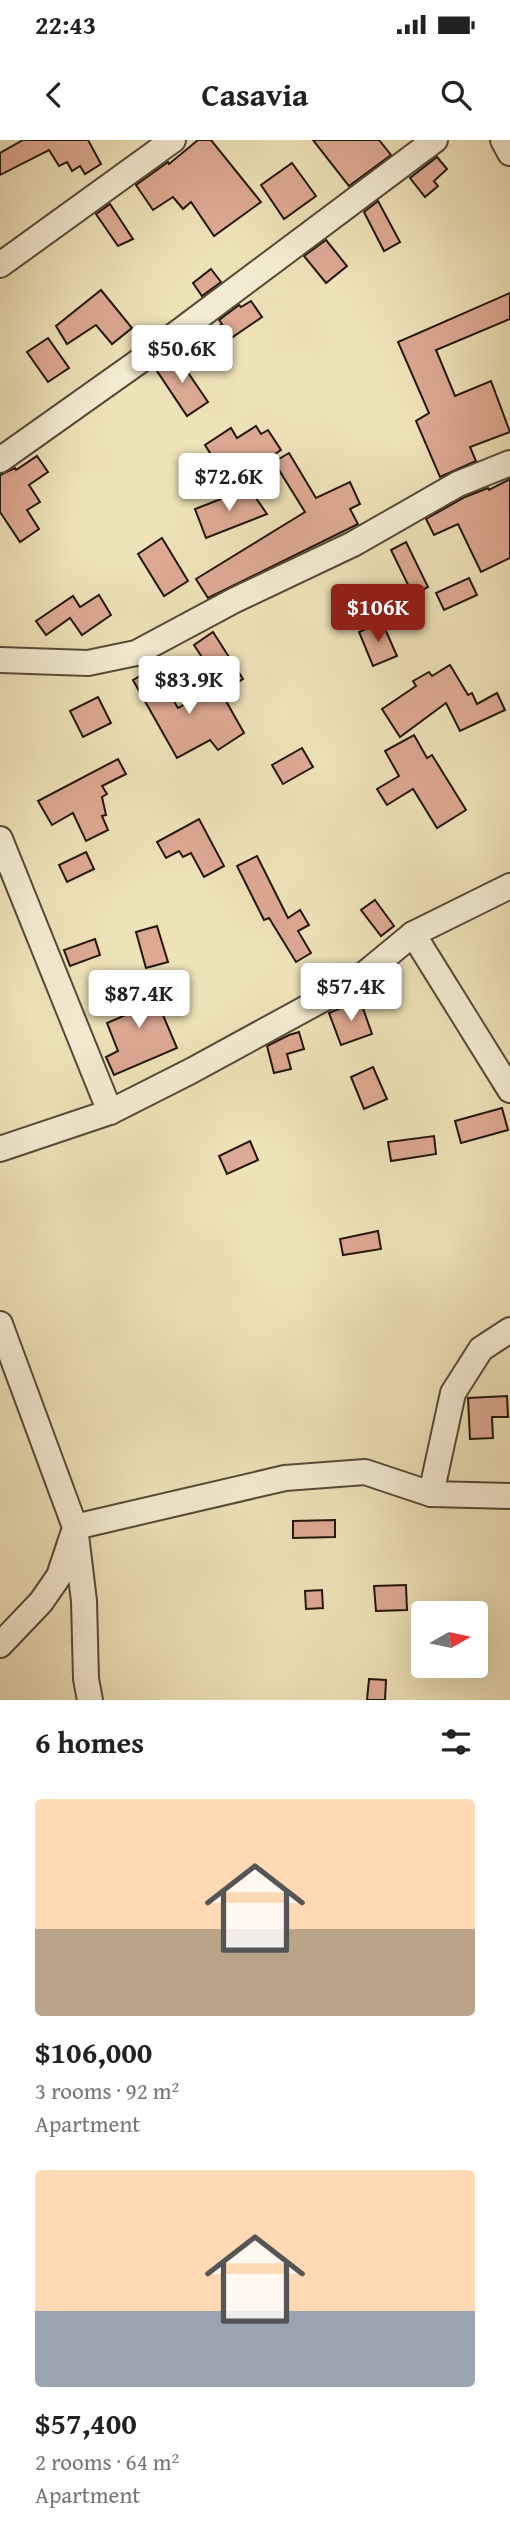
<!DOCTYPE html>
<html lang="en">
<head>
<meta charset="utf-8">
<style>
	:root { --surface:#fff; --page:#f6f6f6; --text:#222; --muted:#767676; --accent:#8f2418 }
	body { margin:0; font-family:"Gentium Book Plus",serif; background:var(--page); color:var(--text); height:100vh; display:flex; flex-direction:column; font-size:26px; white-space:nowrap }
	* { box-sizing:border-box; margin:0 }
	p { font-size:23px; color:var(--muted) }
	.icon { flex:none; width:38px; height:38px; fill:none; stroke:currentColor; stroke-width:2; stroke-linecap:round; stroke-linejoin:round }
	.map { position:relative; height:1560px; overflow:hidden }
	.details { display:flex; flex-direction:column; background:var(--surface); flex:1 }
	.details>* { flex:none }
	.needle { width:46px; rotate:81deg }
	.fabs { position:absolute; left:411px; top:1461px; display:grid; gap:14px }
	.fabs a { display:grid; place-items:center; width:77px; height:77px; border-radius:7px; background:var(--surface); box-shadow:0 7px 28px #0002; font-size:35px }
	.price { position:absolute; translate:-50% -60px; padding:0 16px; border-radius:7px; background:#fff; color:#222; font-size:23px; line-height:46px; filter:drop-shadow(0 2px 4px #0008) }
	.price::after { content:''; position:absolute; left:50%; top:42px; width:21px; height:16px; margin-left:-10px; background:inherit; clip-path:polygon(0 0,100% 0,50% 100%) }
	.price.active { background:var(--accent); color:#fff }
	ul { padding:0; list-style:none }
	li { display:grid; align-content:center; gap:14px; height:371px; padding:0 35px }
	li span { display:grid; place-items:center; height:217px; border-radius:7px; color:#555 }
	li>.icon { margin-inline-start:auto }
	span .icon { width:126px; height:126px; fill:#fffc; stroke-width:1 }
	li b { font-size:30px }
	h2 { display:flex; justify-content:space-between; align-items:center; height:84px; padding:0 35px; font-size:30px }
	.status { display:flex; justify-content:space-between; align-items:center; height:49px; padding:0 35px; background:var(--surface); direction:ltr }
	.status svg { height:19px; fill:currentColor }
	header { display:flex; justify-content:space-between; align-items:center; height:91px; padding:0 35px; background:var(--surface); font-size:32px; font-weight:700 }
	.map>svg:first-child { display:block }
	.building { fill:#dea993; stroke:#23170c; stroke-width:2 }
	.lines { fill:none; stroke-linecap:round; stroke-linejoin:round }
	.minor-casing { stroke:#564a37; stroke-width:28 }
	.minor { stroke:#f4ecd2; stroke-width:24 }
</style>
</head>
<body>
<div class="status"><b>22:43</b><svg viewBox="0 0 49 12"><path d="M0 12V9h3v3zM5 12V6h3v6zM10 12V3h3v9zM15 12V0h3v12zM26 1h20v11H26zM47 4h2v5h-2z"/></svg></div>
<header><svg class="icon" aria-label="back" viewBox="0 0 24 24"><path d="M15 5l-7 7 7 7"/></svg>Casavia<svg class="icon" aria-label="search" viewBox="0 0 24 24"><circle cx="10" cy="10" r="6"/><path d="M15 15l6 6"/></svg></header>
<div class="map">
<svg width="510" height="1560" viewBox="0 0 510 1560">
	<rect width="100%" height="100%" fill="#eee2b9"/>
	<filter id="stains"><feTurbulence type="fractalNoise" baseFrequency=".00286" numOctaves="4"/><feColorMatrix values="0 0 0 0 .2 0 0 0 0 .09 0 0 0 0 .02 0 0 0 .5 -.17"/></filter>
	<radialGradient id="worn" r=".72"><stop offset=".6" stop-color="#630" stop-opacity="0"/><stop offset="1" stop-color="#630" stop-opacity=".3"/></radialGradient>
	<g class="building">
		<polygon points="23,0 88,0 101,24 85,34 80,26 72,31 67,22 59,26 49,10 0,35 0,13"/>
		<polygon points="198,0 211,0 261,62 214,96 191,62 183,69 173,57 153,70 136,45 168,22 169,24"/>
		<polygon points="313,0 379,0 391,15 349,46"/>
		<polygon points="437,17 447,29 434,41 438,46 425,57 410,38"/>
		<polygon points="292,23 316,56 284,79 261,45"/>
		<polygon points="378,61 400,102 384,111 364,72"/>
		<polygon points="110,64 133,99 118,106 96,74"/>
		<polygon points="326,100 347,126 326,143 304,116"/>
		<polygon points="211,129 221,142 202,156 193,143"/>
		<polygon points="101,150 132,188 112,204 96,185 67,204 56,186"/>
		<polygon points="510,153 510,179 436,210 455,256 491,241 510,292 470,307 476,321 440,337 416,281 429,273 398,202"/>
		<polygon points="251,161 262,177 221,205 211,191 222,184 219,180 239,165 241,167"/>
		<polygon points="48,198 69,228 48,242 27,212"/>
		<polygon points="176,215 208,262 187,276 155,228"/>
		<polygon points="256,286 261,294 268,290 281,310 230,344 205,305 231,288 237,298"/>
		<polygon points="289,313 316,358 350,342 360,364 350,369 358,384 208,458 196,439 305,372 274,322"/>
		<polygon points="37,316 48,332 29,345 40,362 27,370 39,389 20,402 0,372 0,335 15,328 16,330"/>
		<polygon points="510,339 510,418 481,432 458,384 434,395 426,379 465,357 488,348 489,350"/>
		<polygon points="249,348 267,374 206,398 195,369"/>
		<polygon points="162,398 188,441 164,456 138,414"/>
		<polygon points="406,402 428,447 413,455 391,410"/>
		<polygon points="469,438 477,455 444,470 436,453"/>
		<polygon points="99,455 111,475 82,495 70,478 46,495 36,481 73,456 80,467"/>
		<polygon points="382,482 397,516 373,526 359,492"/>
		<polygon points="213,492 243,539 224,551 194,505"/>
		<polygon points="450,525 468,555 472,553 477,564 497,553 505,570 460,591 446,563 400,597 382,569 416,546 413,541 429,532 432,536"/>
		<polygon points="154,528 178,568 217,545 244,593 218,610 210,600 177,618 133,540"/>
		<polygon points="98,557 111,583 83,597 70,571"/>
		<polygon points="414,595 427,618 432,615 466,670 437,688 413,649 387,665 377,649 399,636 385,611"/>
		<polygon points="302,608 313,627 283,644 272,625"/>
		<polygon points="118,619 126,634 102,646 107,654 102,657 106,675 102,676 108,690 86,701 73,673 52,685 38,661"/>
		<polygon points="199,679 224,726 204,737 191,713 183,717 179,711 166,718 157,702"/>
		<polygon points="86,712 94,729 67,742 59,725"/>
		<polygon points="257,716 288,778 300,770 309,785 298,791 311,813 296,822 269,778 264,780 237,726"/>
		<polygon points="375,760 394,786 381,796 361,770"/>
		<polygon points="157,786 168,822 146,828 136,792"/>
		<polygon points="95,799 100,815 70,826 64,810"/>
		<polygon points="148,840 177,908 114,935 106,917 118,911 107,883 128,874 119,853"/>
		<polygon points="360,860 372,894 341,905 329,873"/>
		<polygon points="299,892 304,909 287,914 291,929 274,933 267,906 289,895"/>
		<polygon points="373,927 387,959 364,969 351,937"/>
		<polygon points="502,968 508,990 461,1003 455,981"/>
		<polygon points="434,996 436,1014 391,1021 388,1002"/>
		<polygon points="250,1001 258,1020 227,1034 219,1016"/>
		<polygon points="378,1091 381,1109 343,1115 340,1099"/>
		<polygon points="507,1256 508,1277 492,1277 493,1298 470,1299 468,1258"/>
		<polygon points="335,1380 335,1397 293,1398 293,1381"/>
		<polygon points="406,1445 407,1470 376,1471 374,1446"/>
		<polygon points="322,1450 323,1468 306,1469 305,1451"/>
		<polygon points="369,1539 386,1540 385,1560 367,1560"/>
	</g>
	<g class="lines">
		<g class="minor-casing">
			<g id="minor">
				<polyline points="503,0 510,13"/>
				<polyline points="0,125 173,0"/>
				<polyline points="0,320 148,215 435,0"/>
				<polyline points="0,520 88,523 136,513 235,460 353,404 458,344 510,323"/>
				<polyline points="0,699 110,972"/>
				<polyline points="413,794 510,950"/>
				<polyline points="0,1009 110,972 191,931 356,841 413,794 510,746"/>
				<polyline points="0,1184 75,1387 84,1461 86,1539 90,1560"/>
				<polyline points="431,1354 453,1253 481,1209 510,1190"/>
				<polyline points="75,1387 285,1338 365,1332 431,1354 510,1356"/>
				<polyline points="0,1505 41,1462 59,1436 73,1394"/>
			</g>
		</g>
		<use href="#minor" class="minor"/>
	</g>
	<rect width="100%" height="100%" filter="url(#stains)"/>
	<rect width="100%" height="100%" fill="url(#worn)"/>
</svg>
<div class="fabs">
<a><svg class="needle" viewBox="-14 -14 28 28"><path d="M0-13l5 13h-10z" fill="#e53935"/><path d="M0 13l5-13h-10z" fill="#767676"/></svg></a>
</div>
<b class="price" style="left:182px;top:245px">$50.6K</b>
<b class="price" style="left:229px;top:373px">$72.6K</b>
<b class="price active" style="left:378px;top:504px">$106K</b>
<b class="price" style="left:189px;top:576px">$83.9K</b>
<b class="price" style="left:351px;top:883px">$57.4K</b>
<b class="price" style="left:139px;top:890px">$87.4K</b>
</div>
<section class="details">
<h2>6 homes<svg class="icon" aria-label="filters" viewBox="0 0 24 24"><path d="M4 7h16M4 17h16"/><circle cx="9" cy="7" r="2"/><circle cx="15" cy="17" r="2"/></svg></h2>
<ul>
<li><span style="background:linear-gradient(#ffd9b3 60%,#b9a48a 0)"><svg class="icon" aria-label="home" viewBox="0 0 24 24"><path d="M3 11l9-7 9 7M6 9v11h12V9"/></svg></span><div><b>$106,000</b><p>3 rooms · 92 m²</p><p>Apartment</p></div></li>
<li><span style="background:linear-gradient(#ffd9b3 65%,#9aa5b1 0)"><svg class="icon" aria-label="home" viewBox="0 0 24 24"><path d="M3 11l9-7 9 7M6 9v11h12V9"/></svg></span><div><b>$57,400</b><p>2 rooms · 64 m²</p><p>Apartment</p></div></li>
</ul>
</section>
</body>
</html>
